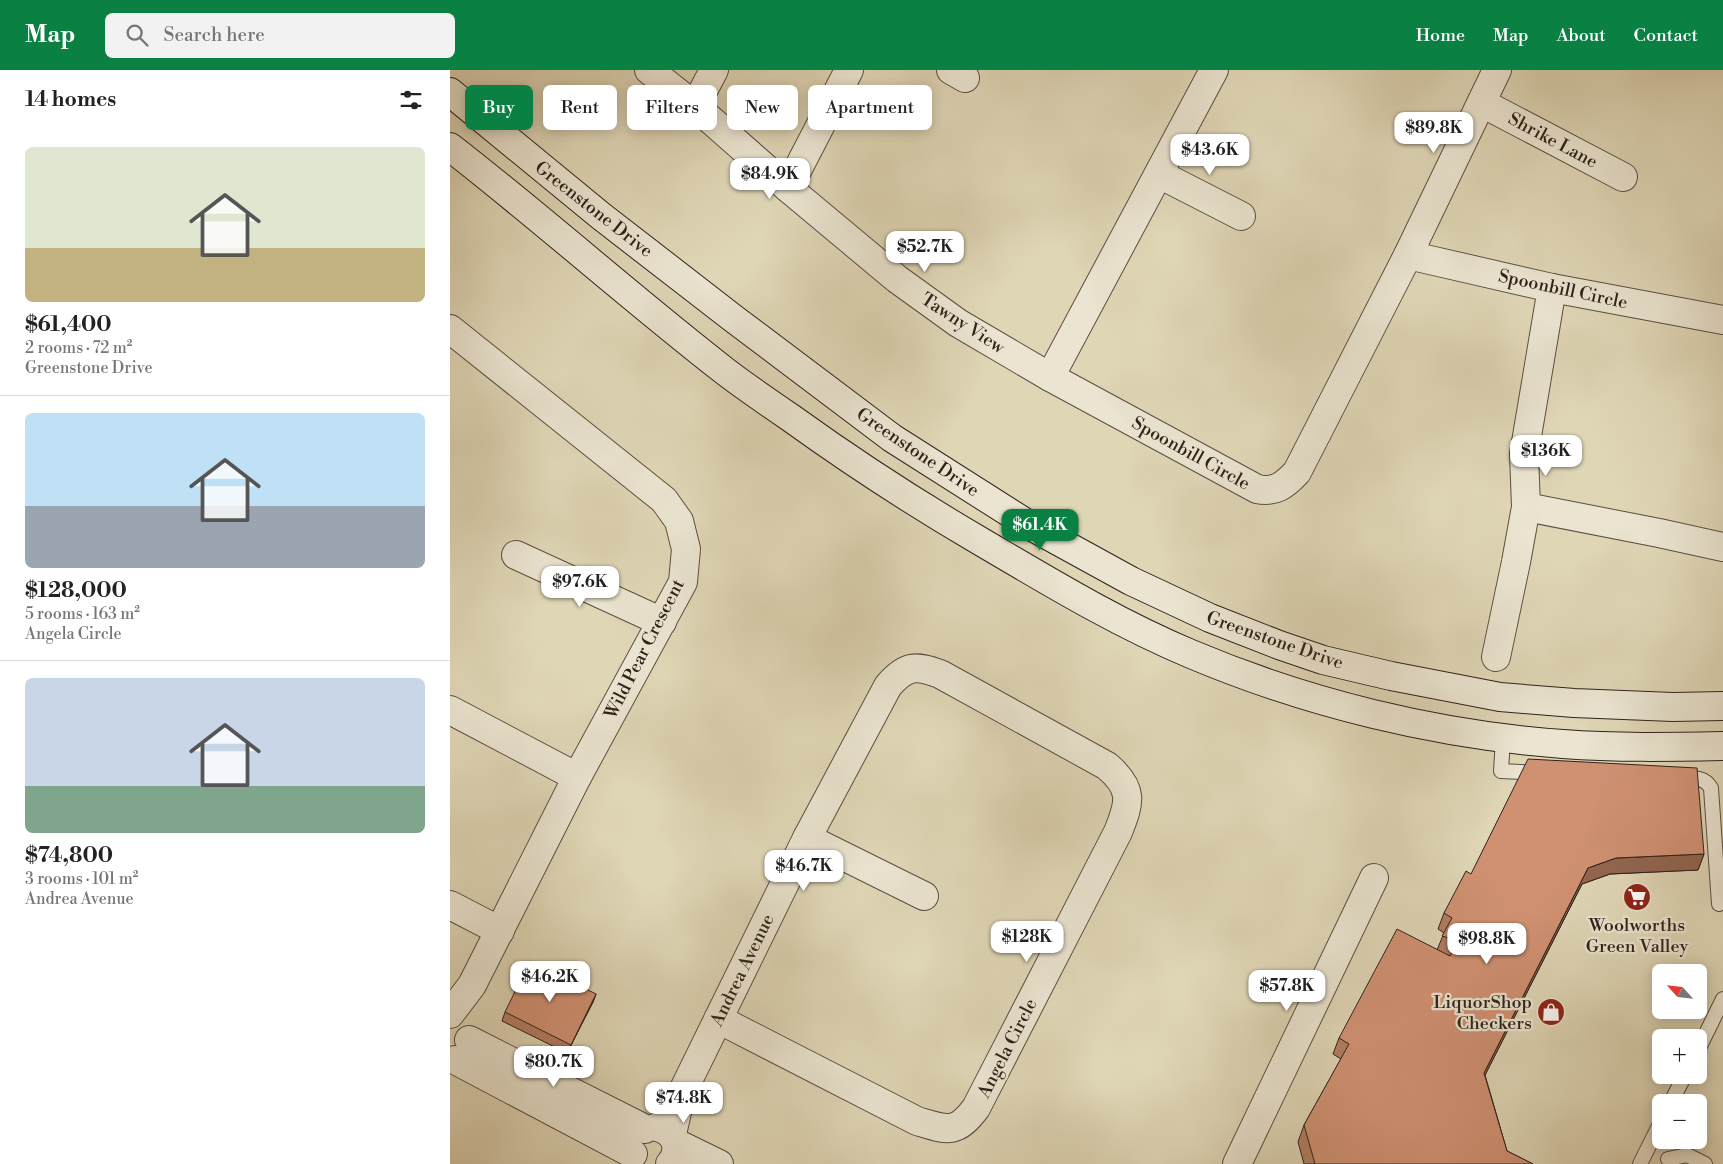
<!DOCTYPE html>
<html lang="en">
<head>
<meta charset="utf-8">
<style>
	:root { --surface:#fff; --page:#f2f2f2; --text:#222; --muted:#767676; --line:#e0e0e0; --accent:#0b8043 }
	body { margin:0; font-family:"Libre Bodoni",serif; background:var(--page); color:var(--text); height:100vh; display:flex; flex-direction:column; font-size:19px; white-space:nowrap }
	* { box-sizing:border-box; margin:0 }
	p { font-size:16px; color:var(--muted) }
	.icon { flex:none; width:28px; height:28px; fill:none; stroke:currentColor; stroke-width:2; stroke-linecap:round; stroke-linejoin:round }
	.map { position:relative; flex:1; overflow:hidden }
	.details { display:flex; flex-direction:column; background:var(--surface); width:450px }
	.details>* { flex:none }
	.banner { position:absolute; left:15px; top:15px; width:475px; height:45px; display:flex; gap:10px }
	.needle { width:32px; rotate:297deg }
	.tools { position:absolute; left:1202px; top:894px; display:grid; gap:10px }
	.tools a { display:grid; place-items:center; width:55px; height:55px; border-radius:8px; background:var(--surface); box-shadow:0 2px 12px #0003; font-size:25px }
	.price { position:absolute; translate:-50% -42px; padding:0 11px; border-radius:10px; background:#fff; color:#222; font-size:16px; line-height:32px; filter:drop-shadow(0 1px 2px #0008) }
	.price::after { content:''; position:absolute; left:50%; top:30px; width:15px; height:11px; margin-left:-8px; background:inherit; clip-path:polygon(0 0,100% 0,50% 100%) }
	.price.selected { background:var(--accent); color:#fff }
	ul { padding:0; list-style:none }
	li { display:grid; align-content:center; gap:10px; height:265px; padding:0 25px }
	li+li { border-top:1px solid var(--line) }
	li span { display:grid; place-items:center; height:155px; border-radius:8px; color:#555 }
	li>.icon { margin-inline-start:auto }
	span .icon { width:90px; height:90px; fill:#fffc; stroke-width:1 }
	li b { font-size:21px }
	h2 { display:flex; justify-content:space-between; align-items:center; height:60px; padding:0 25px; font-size:21px }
	.pill { padding:0 18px; border-radius:8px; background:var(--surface); box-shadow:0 2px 12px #0003; font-size:18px; line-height:45px }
	.pill.selected { background:var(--accent); color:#fff }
	header { display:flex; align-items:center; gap:30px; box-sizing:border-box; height:70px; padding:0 25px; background:var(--accent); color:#fff }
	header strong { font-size:24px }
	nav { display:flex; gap:28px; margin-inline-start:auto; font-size:18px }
	.search { width:350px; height:45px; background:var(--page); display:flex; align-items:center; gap:12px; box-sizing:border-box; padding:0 18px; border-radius:8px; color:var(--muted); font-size:19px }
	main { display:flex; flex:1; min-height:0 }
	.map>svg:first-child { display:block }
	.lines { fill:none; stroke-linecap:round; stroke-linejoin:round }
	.lane-casing { stroke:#5c4e42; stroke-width:16 }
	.street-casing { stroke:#5c4e42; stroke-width:30 }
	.secondary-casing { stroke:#31211b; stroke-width:30 }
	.lane { stroke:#eae4d0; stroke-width:14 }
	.street { stroke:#eae4d0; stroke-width:28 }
	.secondary { stroke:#eae4d0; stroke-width:28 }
	.wall { fill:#b37d63; stroke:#31211b }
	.shaded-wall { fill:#926650; stroke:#31211b }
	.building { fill:#d09173; stroke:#31211b }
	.labels { text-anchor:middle; stroke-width:4.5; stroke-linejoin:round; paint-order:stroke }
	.street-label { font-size:18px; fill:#31211b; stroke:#eae4d0 }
	.poi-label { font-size:18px; fill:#31211b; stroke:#eae4d0 }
</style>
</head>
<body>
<header>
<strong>Map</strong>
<div class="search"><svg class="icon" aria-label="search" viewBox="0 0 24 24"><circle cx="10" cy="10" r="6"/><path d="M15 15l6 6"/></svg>Search here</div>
<nav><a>Home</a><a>Map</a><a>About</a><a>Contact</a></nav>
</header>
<main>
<section class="details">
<h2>14 homes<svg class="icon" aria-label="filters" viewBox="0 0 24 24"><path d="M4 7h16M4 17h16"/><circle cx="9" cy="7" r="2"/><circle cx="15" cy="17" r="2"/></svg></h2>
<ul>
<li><span style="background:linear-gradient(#dfe7d0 65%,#c2b280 0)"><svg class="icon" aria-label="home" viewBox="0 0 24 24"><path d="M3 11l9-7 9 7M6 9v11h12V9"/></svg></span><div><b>$61,400</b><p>2 rooms · 72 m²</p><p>Greenstone Drive</p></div></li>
<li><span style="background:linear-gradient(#bfe0f5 60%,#9aa5b1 0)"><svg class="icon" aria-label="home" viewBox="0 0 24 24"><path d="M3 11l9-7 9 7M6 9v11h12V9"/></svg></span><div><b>$128,000</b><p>5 rooms · 163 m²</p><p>Angela Circle</p></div></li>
<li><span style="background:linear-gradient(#c9d6e8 70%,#7fa58c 0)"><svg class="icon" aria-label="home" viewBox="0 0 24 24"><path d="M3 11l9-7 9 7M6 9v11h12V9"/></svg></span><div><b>$74,800</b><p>3 rooms · 101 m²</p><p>Andrea Avenue</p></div></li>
</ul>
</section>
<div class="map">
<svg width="1273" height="1094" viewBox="0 0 1273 1094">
	<rect width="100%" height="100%" fill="#dfd6b6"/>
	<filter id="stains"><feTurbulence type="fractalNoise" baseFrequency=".004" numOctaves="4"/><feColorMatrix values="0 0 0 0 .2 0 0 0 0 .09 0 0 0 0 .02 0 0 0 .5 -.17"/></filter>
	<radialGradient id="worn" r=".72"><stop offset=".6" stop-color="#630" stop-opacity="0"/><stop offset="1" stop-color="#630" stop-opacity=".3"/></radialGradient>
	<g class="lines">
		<g class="lane-casing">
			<g id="lane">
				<polyline points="1053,668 1051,701 1090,703"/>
				<path d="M1229 708C1242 708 1254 706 1261 718L1269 834"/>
				<polyline points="1249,978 1273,929"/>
				<polyline points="1221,1032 1235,1005"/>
				<polyline points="1218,1089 1237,1085 1255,1094"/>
				<polyline points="1190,1094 1211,1052"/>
			</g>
		</g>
		<g class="street-casing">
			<g id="street">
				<polyline points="199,0 245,36 338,118 399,0"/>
				<polyline points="501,0 515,8"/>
				<polyline points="1032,33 1173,107"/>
				<polyline points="245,36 264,0"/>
				<polyline points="709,104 791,146"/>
				<path d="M338 118 447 209 508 253 600 307 807 419C825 423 835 415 847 402L958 185 1047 0"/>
				<polyline points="958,185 1102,218 1273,250"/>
				<polyline points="0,259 214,430 229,451 236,479 233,512 127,707 22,915 0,944"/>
				<polyline points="600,307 764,0"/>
				<polyline points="1076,437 1209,463 1273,477"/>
				<polyline points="66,485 212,552"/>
				<polyline points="1046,587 1066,492 1076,437 1074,384 1102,218"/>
				<polyline points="0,640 127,707"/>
				<polyline points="357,768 474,826"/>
				<polyline points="0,835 50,861"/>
				<polyline points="19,970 195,1059"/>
				<polyline points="5,990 183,1084"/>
				<path d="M207 1057C225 1061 233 1079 220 1094"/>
				<path d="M222 1064 231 1025 357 768 438 616C456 595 466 595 490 604L657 696C684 719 680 732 668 762L526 1038C506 1065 497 1060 467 1051L268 949"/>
				<polyline points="226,1073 269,1094"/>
				<polyline points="787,1094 924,808"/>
			</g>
		</g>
		<g class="secondary-casing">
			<g id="secondary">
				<polyline points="0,22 151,146 284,249 442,368 579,455 681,511 760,548 829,575 873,590 941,606 1050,627 1124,633 1223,637 1273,636"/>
				<path d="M0 77C94 150 182 229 276 302 297 318 319 333 341 348 402 392 465 433 530 471 598 511 667 553 741 584 857 633 987 665 1113 674 1166 678 1220 677 1273 676"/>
			</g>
		</g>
		<use href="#lane" class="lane"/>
		<use href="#street" class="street"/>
		<use href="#secondary" class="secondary"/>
	</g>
	<g class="wall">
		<polygon points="1254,784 1248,800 1160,804 1132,814 1035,1005 1057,1081 1083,1094 854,1094 848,1072 854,1055 891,989 883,984 889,968 987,880 994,863 988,859 994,843 1021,804"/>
		<polygon points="146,924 143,932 117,983 52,951 55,942"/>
	</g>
	<g class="shaded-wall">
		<polygon points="1254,784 1248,800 1160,804 1132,814 1028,1019 1034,1003 1138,798 1166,788"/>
		<polygon points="146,924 143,932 117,983 121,975"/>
	</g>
	<g class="building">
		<polygon points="1078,689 1247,698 1254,784 1166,788 1138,798 1034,1003 1057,1081 1083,1094 865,1094 854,1055 899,974 889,968 947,859 1000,886 1008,871 992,866 1002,848 994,843 1016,801 1021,804"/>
		<polygon points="80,891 146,924 121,975 55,942"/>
	</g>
	<defs>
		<g id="supermarket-disc" transform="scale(1.4375)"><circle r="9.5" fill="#8f2418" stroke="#eae4d0"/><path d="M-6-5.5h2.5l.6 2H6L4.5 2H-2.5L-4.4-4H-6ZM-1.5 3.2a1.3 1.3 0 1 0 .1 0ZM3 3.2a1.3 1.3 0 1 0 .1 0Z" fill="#fff"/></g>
		<g id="shop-disc" transform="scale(1.4375)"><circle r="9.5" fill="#8f2418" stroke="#eae4d0"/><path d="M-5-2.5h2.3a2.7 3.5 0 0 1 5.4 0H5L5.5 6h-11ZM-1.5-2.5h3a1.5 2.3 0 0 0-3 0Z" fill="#fff"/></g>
	</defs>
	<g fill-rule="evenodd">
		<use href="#supermarket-disc" x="1187" y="827"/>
		<use href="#shop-disc" x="1101" y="942"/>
	</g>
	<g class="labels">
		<g class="street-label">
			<text transform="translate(1103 70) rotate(28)" y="6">Shrike Lane</text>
			<text transform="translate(144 139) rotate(38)" y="6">Greenstone Drive</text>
			<text transform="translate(1113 219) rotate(12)" y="6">Spoonbill Circle</text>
			<text transform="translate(513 253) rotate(33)" y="6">Tawny View</text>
			<text transform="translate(468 382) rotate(34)" y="6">Greenstone Drive</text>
			<text transform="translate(741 383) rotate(29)" y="6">Spoonbill Circle</text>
			<text transform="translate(825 570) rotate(19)" y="6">Greenstone Drive</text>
			<text transform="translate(194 579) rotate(-63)" y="6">Wild Pear Crescent</text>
			<text transform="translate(292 900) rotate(-64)" y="6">Andrea Avenue</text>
			<text transform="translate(557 978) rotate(-63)" y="6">Angela Circle</text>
		</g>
		<g class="poi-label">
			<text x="1187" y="861">Woolworths<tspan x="1187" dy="21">Green Valley</tspan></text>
			<text x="1082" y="938" text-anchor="end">LiquorShop<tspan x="1082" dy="21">Checkers</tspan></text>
		</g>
	</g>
	<rect width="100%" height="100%" filter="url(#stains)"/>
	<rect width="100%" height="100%" fill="url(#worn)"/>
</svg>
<div class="tools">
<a><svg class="needle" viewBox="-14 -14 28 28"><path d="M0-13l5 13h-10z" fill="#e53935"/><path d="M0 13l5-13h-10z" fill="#767676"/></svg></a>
<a>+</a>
<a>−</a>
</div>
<b class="price" style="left:984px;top:84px">$89.8K</b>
<b class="price" style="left:760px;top:106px">$43.6K</b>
<b class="price" style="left:320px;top:130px">$84.9K</b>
<b class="price" style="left:475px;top:203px">$52.7K</b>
<b class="price" style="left:1096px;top:407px">$136K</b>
<b class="price selected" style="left:590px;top:481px">$61.4K</b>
<b class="price" style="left:130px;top:538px">$97.6K</b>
<b class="price" style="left:354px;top:822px">$46.7K</b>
<b class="price" style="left:577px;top:893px">$128K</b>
<b class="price" style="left:1037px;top:895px">$98.8K</b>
<b class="price" style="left:100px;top:933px">$46.2K</b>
<b class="price" style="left:837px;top:942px">$57.8K</b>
<b class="price" style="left:104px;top:1018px">$80.7K</b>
<b class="price" style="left:234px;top:1054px">$74.8K</b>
<div class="banner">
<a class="pill selected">Buy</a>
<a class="pill">Rent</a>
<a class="pill">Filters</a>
<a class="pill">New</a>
<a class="pill">Apartment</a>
</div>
</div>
</main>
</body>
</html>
